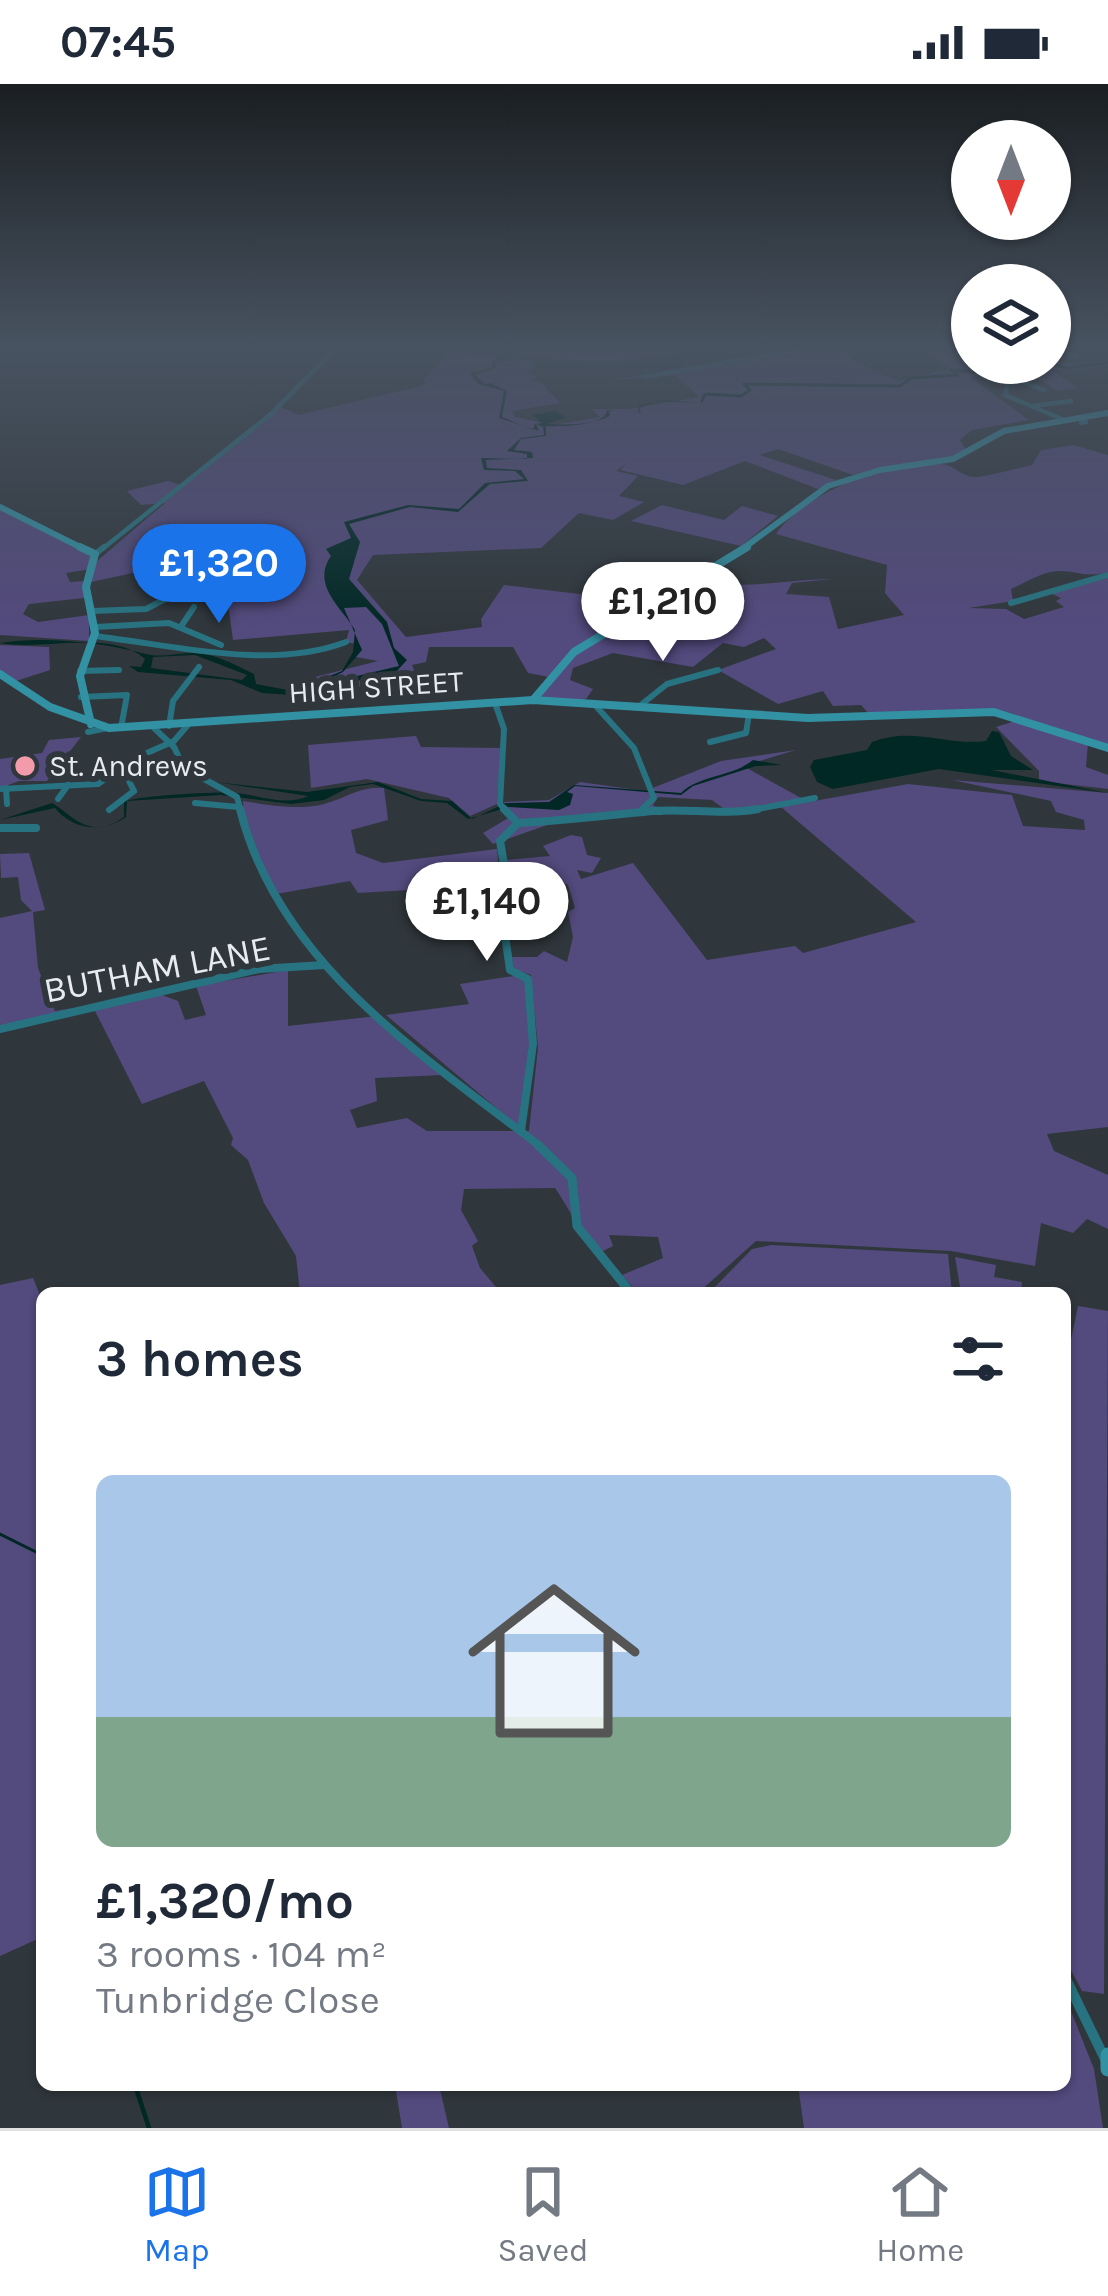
<!DOCTYPE html>
<html lang="en">
<head>
<meta charset="utf-8">
<style>
	:root { --surface:#fff; --page:#f6f6f7; --text:#1f2937; --muted:#747a83; --line:#e0e1e3; --accent:#1a73e8 }
	body { margin:0; font-family:Karla,sans-serif; background:var(--page); color:var(--text); height:100vh; display:flex; flex-direction:column; font-size:45px; white-space:nowrap }
	* { box-sizing:border-box; margin:0 }
	p { font-size:39px; color:var(--muted) }
	.icon { flex:none; width:66px; height:66px; fill:none; stroke:currentColor; stroke-width:2; stroke-linecap:round; stroke-linejoin:round }
	.map { position:relative; flex:1; overflow:hidden }
	.side { position:absolute; left:36px; top:1203px; width:1035px; height:804px; display:flex; flex-direction:column; background:var(--surface); border-radius:18px; box-shadow:0 3px 9px #0004 }
	.side>* { flex:none }
	.needle { width:78px; rotate:180deg }
	.buttons { position:absolute; left:951px; top:36px; display:grid; gap:24px }
	.buttons a { display:grid; place-items:center; width:120px; height:120px; border-radius:50%; background:var(--surface); box-shadow:0 3px 9px #0004; font-size:60px }
	.price { position:absolute; translate:-50% -102px; padding:0 27px; border-radius:42px; background:#fff; color:#222; font-size:39px; line-height:78px; filter:drop-shadow(0 3px 6px #0008) }
	.price::after { content:''; position:absolute; left:50%; top:72px; width:36px; height:27px; margin-left:-18px; background:inherit; clip-path:polygon(0 0,100% 0,50% 100%) }
	.price.on { background:var(--accent); color:#fff }
	ul { padding:0; list-style:none }
	li { display:grid; align-content:center; gap:24px; height:636px; padding:0 60px }
	li span { display:grid; place-items:center; height:372px; border-radius:18px; color:#555 }
	li>.icon { margin-inline-start:auto }
	span .icon { width:216px; height:216px; fill:#fffc; stroke-width:1 }
	li b { font-size:51px }
	h2 { display:flex; justify-content:space-between; align-items:center; height:144px; padding:0 60px; font-size:51px }
	.status { display:flex; justify-content:space-between; align-items:center; height:84px; padding:0 60px; background:var(--surface); direction:ltr }
	.status svg { height:33px; fill:currentColor }
	.dock { display:flex; justify-content:space-around; align-items:center; height:168px; border-top:3px solid var(--line); background:var(--surface); font-size:33px; color:var(--muted) }
	.dock a { display:grid; justify-items:center; gap:6px }
	.dock .on { color:var(--accent) }
	.map>svg:first-child { display:block }
	.green { fill:#534a7d }
	.water { fill:#012825; fill-rule:evenodd }
	.lines { fill:none; stroke-linecap:round; stroke-linejoin:round }
	.stream-far1 { stroke:#012825; stroke-width:3 }
	.stream { stroke:#012825; stroke-width:4.5 }
	.street-far4 { stroke:#287381; stroke-width:4.5 }
	.street-far3 { stroke:#287381; stroke-width:6 }
	.street-far2 { stroke:#287381; stroke-width:8 }
	.street-far1 { stroke:#287381; stroke-width:9 }
	.street { stroke:#287381; stroke-width:10 }
	.secondary-far2 { stroke:#3291a3; stroke-width:6 }
	.secondary-far1 { stroke:#3291a3; stroke-width:8 }
	.secondary { stroke:#3291a3; stroke-width:15 }
	.poi-dot { fill:#f39aab; stroke:#30373c; stroke-width:4.5 }
	.labels { text-anchor:middle; stroke-width:12; stroke-linejoin:round; paint-order:stroke }
	.far-street-label { font-size:30px; fill:#e7ebef; stroke:#30373c }
	.far-poi-label { font-size:30px; fill:#e7ebef; stroke:#30373c; text-anchor:start }
	.street-label { font-size:36px; fill:#e7ebef; stroke:#30373c }
</style>
</head>
<body>
<div class="status"><b>07:45</b><svg viewBox="0 0 49 12"><path d="M0 12V9h3v3zM5 12V6h3v6zM10 12V3h3v9zM15 12V0h3v12zM26 1h20v11H26zM47 4h2v5h-2z"/></svg></div>
<div class="map">
<svg width="1108" height="2044" viewBox="0 0 1108 2044">
	<rect width="100%" height="100%" fill="#30373c"/>
	<g class="green">
		<path d="M443 260H709C636 288 518 275 443 260Z"/>
		<path d="M784 260H839L857 279 898 297 951 284 909 260H960L972 267V279H1050V274L1076 281 1108 278V282L1053 287 1078 304 1058 307 1030 289 970 293 1029 336 972 346 960 356 967 367 961 371 853 391 778 365 760 371 836 396 818 405 745 377 683 401 620 386 627 379 616 387 638 392 619 412 644 418 613 436 579 429 541 464 373 471 357 496 406 553 482 543 481 535 504 501 613 514 626 497 674 504 627 534 634 537 691 497C746 506 779 496 832 495L792 499 786 510 829 513 838 545 904 531 885 509 887 481 776 450C800 412 896 370 943 380 955 382 963 394 977 393 995 391 1014 385 1032 381L1041 366 1074 361 1108 371V488C1084 494 1079 487 1059 487 1043 487 1025 499 1011 505L1013 517 969 524 1006 525 1024 535 1064 523 1056 517 1061 514 1048 508 1108 494V661L1001 626 869 630 861 621 833 622 823 607 778 620 718 586 776 565 764 554 744 563 723 559 693 583 613 569 573 584 570 596 593 605 586 615 559 619 539 613 554 594 528 589 513 563H429L426 578 412 581 418 597 332 605 304 601 315 593 378 577 356 573V560L346 558 349 546 233 556 227 512 172 511 133 489 91 498 96 478 165 419 141 421 127 407 168 397 181 401 281 323 298 331 426 301 424 295 452 265 499 273 497 277 531 276 533 284 525 286 536 293 530 297H539L560 319 512 327 515 333 553 341 600 333 591 325H629L699 313 676 291 612 296 789 265Z"/>
		<polygon points="662,421 724,436 742,422 778,432 741,462 631,437"/>
		<polygon points="0,425 90,468 91,485 66,489 70,498 85,497 84,514 29,520 23,530 38,538 89,531 89,557 0,551"/>
		<polygon points="0,561 49,563 50,586 16,597 0,586"/>
		<polygon points="1021,635 1088,658 1086,683 1108,691 1108,705 1039,697 1039,687 996,643"/>
		<polygon points="416,652 421,663 501,664 497,720 470,732 449,714 367,695 311,704 308,661"/>
		<polygon points="81,653 47,697 19,697 0,704 0,675 42,669 49,656"/>
		<polygon points="796,666 743,682 803,715 730,729 712,716 658,713 653,721 660,726 550,740 493,760 483,749 510,733 504,718 549,716 580,698 645,707 721,677"/>
		<path d="M952 696 1108 709V1043L1047 1050 1054 1067 1108 1091V1145L1087 1135 1073 1149 1041 1139 1035 1182 951 1167 756 1157 698 1209H638L622 1191 663 1174 658 1153 609 1151 613 1162 601 1168C578 1147 572 1129 555 1104L464 1105 461 1126 478 1157 472 1162 480 1184 501 1209H300L296 1172 264 1119 248 1076 231 1061 233 1054 204 997 142 1020 94 925 159 910 178 917 185 936 206 931 196 902 288 886V942L377 932 443 991 375 994 377 1017 350 1026 357 1044 407 1034 427 1047H529L538 964 531 891 514 885 512 873H537L544 867 567 878 573 853 568 828 575 824 568 801 541 790 508 793 505 776 550 772 543 762 571 751 582 753 587 771 601 774 592 789 577 786 581 795 633 779 707 876 795 862 803 869 916 838 781 723 908 700 1012 711 1023 742 1085 746 1084 736 1056 728 1051 717Z"/>
		<path d="M384 704 388 736 351 746 356 769 383 779 497 765C501 795 492 817 497 846L469 848 461 803 358 809 350 797 276 810 244 740 243 717C268 721 295 726 320 721 344 716 358 702 384 704Z"/>
		<polygon points="29,769 45,826 33,828 38,884 55,927 73,924 0,947 0,834 32,827 21,816 18,793 1,794 0,770"/>
		<polygon points="514,892 526,896 531,960 519,1043 386,931 469,920 460,900"/>
		<polygon points="771,1161 948,1170 952,1209 709,1209 752,1165"/>
		<polygon points="955,1173 996,1181 994,1193 1022,1198 1021,1209 961,1209"/>
		<polygon points="33,1194 42,1216 42,1853 0,1872 0,1201"/>
		<polygon points="1078,1222 1108,1227 1104,1910 1082,1907 1065,1875 1065,1284"/>
		<polygon points="1065,1912 1094,1985 1103,2044 804,2044 798,2001 1065,2001"/>
		<polygon points="395,2001 439,2001 449,2044 402,2044"/>
	</g>
	<g class="water">
		<path d="M572 260H593C563 265 519 262 495 279L496 284 475 291 485 300 530 291 491 299 507 307 502 333 533 346 535 340 542 339 533 331 556 327 566 334 546 340C565 341 606 342 607 326L639 329 638 323C658 312 679 318 702 319L655 317 639 324 641 328C631 330 620 326 609 327L610 332C590 341 567 343 546 342V352L521 355 514 366 532 368 533 374 486 376 487 384 521 386 528 397 490 400 458 428 410 423 349 440 360 458 349 495 387 538 394 564 407 576 395 589 290 611 262 609 231 596 138 588 129 582 141 583 145 575C110 545 45 567 0 559 42 552 101 558 146 570 161 574 177 569 193 569 214 569 236 581 254 590L256 600 293 607 342 587 353 568 355 546C341 523 311 501 331 472L326 465 351 454 344 438 408 421 459 425 485 399 524 395 515 387 484 386 481 374 527 375V370L507 367 521 354 544 351 543 343 536 340 539 347 499 334 504 307 478 300 470 289 492 283V278L509 269ZM366 523 382 540 399 582 315 602 343 588 362 566 344 524ZM195 571 247 591 242 596 151 584 153 573Z"/>
		<path d="M992 647 999 648 1011 672 1033 686H992L1108 709 939 685 833 705 817 698 810 683 814 676 867 666 872 658C913 642 947 662 986 657Z"/>
		<path d="M753 676 782 681 756 682 693 702 681 711 575 702 567 708 573 710 570 721 559 726 509 723 468 735 447 719 421 717 373 700 350 703 324 716 291 720 221 711 127 717 126 733C101 750 72 745 55 724L0 736 52 719C72 730 88 758 124 733V718C133 712 219 707 235 709 259 711 286 723 308 712L215 698 307 708 378 698 421 715 452 717 472 735 506 719 549 718 574 701 681 709C699 691 733 693 753 676Z"/>
	</g>
	<g class="lines">
		<g class="stream-far1">
			<polyline points="1044,279 1067,284 1108,279"/>
			<polyline points="702,317 705,310 741,312 750,306 744,300 900,302 911,294 958,291 951,286 984,289 994,280 1028,279"/>
			<polyline points="0,1450 42,1471"/>
		</g>
		<polyline class="stream" points="135,2001 149,2044"/>
		<g class="street-far4">
			<polyline points="1050,260 1075,273"/>
			<polyline points="644,293 832,260"/>
			<polyline points="1044,306 1021,297 1008,299 1005,311 1062,335"/>
			<polyline points="1032,322 1071,317"/>
			<polyline points="1081,339 1086,338"/>
			<polyline points="101,466 271,330 340,260"/>
		</g>
		<g class="street-far3">
			<polyline points="95,470 104,463"/>
			<polyline points="1011,519 1108,491"/>
			<polyline points="91,527 146,525 171,512"/>
			<polyline points="182,541 194,523"/>
			<polyline points="95,543 169,539 221,561"/>
			<path d="M94 552C174 561 269 587 346 558"/>
			<polyline points="80,587 119,586"/>
			<polyline points="81,613 127,611 121,644"/>
			<polyline points="495,619 504,645 500,720 507,728"/>
			<polyline points="594,620 634,664 654,714 642,725"/>
			<polyline points="642,620 667,600 718,586"/>
			<polyline points="169,642 173,617 199,583"/>
			<polyline points="154,644 174,663 184,684 237,713 241,728"/>
			<polyline points="88,648 107,644"/>
			<polyline points="710,658 746,649 749,630"/>
			<polyline points="113,689 127,693 134,707"/>
			<polyline points="6,704 7,720"/>
			<polyline points="0,705 98,700 129,677 174,657 187,642"/>
			<polyline points="58,715 68,701"/>
			<polyline points="195,719 238,723"/>
			<polyline points="109,726 134,707"/>
			<polyline points="643,728 661,728"/>
			<polyline points="742,728 815,714"/>
		</g>
		<g class="street-far2">
			<path d="M240 725C278 879 422 971 541 1063"/>
			<polyline points="504,725 518,739"/>
			<polyline points="518,739 500,757 507,798 499,810 510,886 528,895 533,960 521,1047"/>
			<path d="M518 739C561 737 601 732 643 728 682 723 719 732 758 725"/>
			<polyline points="0,744 36,744"/>
			<polyline points="0,945 259,885 324,881"/>
		</g>
		<polyline class="street-far1" points="537,1060 572,1094 577,1142 631,1209"/>
		<polyline class="street" points="1065,1893 1106,1977"/>
		<g class="secondary-far2">
			<polyline points="0,423 86,466"/>
			<polyline points="741,466 828,402 880,386 953,375 1004,347 1108,329"/>
		</g>
		<g class="secondary-far1">
			<polyline points="80,463 95,470 86,503 95,549 80,592 91,640"/>
			<polyline points="0,590 50,623 109,644 533,616 808,634 994,628 1108,664"/>
			<polyline points="533,616 574,568 747,463"/>
		</g>
		<polyline class="secondary" points="1108,1971 1108,1985"/>
	</g>
	<linearGradient id="sky" x2="0" y2="1"><stop stop-color="#1a1e21"/><stop offset="0.48" stop-color="#485361"/><stop offset="1" stop-color="#485361" stop-opacity="0"/></linearGradient>
	<rect width="1108" height="546" fill="url(#sky)"/>
	<circle class="poi-dot" cx="25" cy="682" r="12"/>
	<g class="labels">
		<g class="far-street-label">
			<text transform="translate(376 603) rotate(-4)" y="10">HIGH STREET</text>
		</g>
		<g class="far-poi-label">
			<text x="49" y="692">St. Andrews</text>
		</g>
		<g class="street-label">
			<text transform="translate(157 884) rotate(-11)" y="13">BUTHAM LANE</text>
		</g>
	</g>
</svg>
<div class="buttons">
<a><svg class="needle" viewBox="-14 -14 28 28"><path d="M0-13l5 13h-10z" fill="#e53935"/><path d="M0 13l5-13h-10z" fill="#747a83"/></svg></a>
<a><svg class="icon" aria-label="layers" viewBox="0 0 24 24"><path d="M12 4l9 5-9 5-9-5zM3 14l9 5 9-5"/></svg></a>
</div>
<b class="price on" style="left:219px;top:542px">£1,320</b>
<b class="price" style="left:663px;top:580px">£1,210</b>
<b class="price" style="left:487px;top:880px">£1,140</b>
<section class="side">
<h2>3 homes<svg class="icon" aria-label="filters" viewBox="0 0 24 24"><path d="M4 7h16M4 17h16"/><circle cx="9" cy="7" r="2"/><circle cx="15" cy="17" r="2"/></svg></h2>
<ul>
<li><span style="background:linear-gradient(#a9c7e8 65%,#7fa58c 0)"><svg class="icon" aria-label="home" viewBox="0 0 24 24"><path d="M3 11l9-7 9 7M6 9v11h12V9"/></svg></span><div><b>£1,320/mo</b><p>3 rooms · 104 m²</p><p>Tunbridge Close</p></div></li>
</ul>
</section>
</div>
<nav class="dock">
<a class="on"><svg class="icon" aria-label="map" viewBox="0 0 24 24"><path d="M3 6l6-2 6 2 6-2v14l-6 2-6-2-6 2zM9 4v14M15 6v14"/></svg>Map</a>
<a><svg class="icon" aria-label="saved" viewBox="0 0 24 24"><path d="M7 4h10v16l-5-4-5 4z"/></svg>Saved</a>
<a><svg class="icon" aria-label="home" viewBox="0 0 24 24"><path d="M3 11l9-7 9 7M6 9v11h12V9"/></svg>Home</a>
</nav>
</body>
</html>
